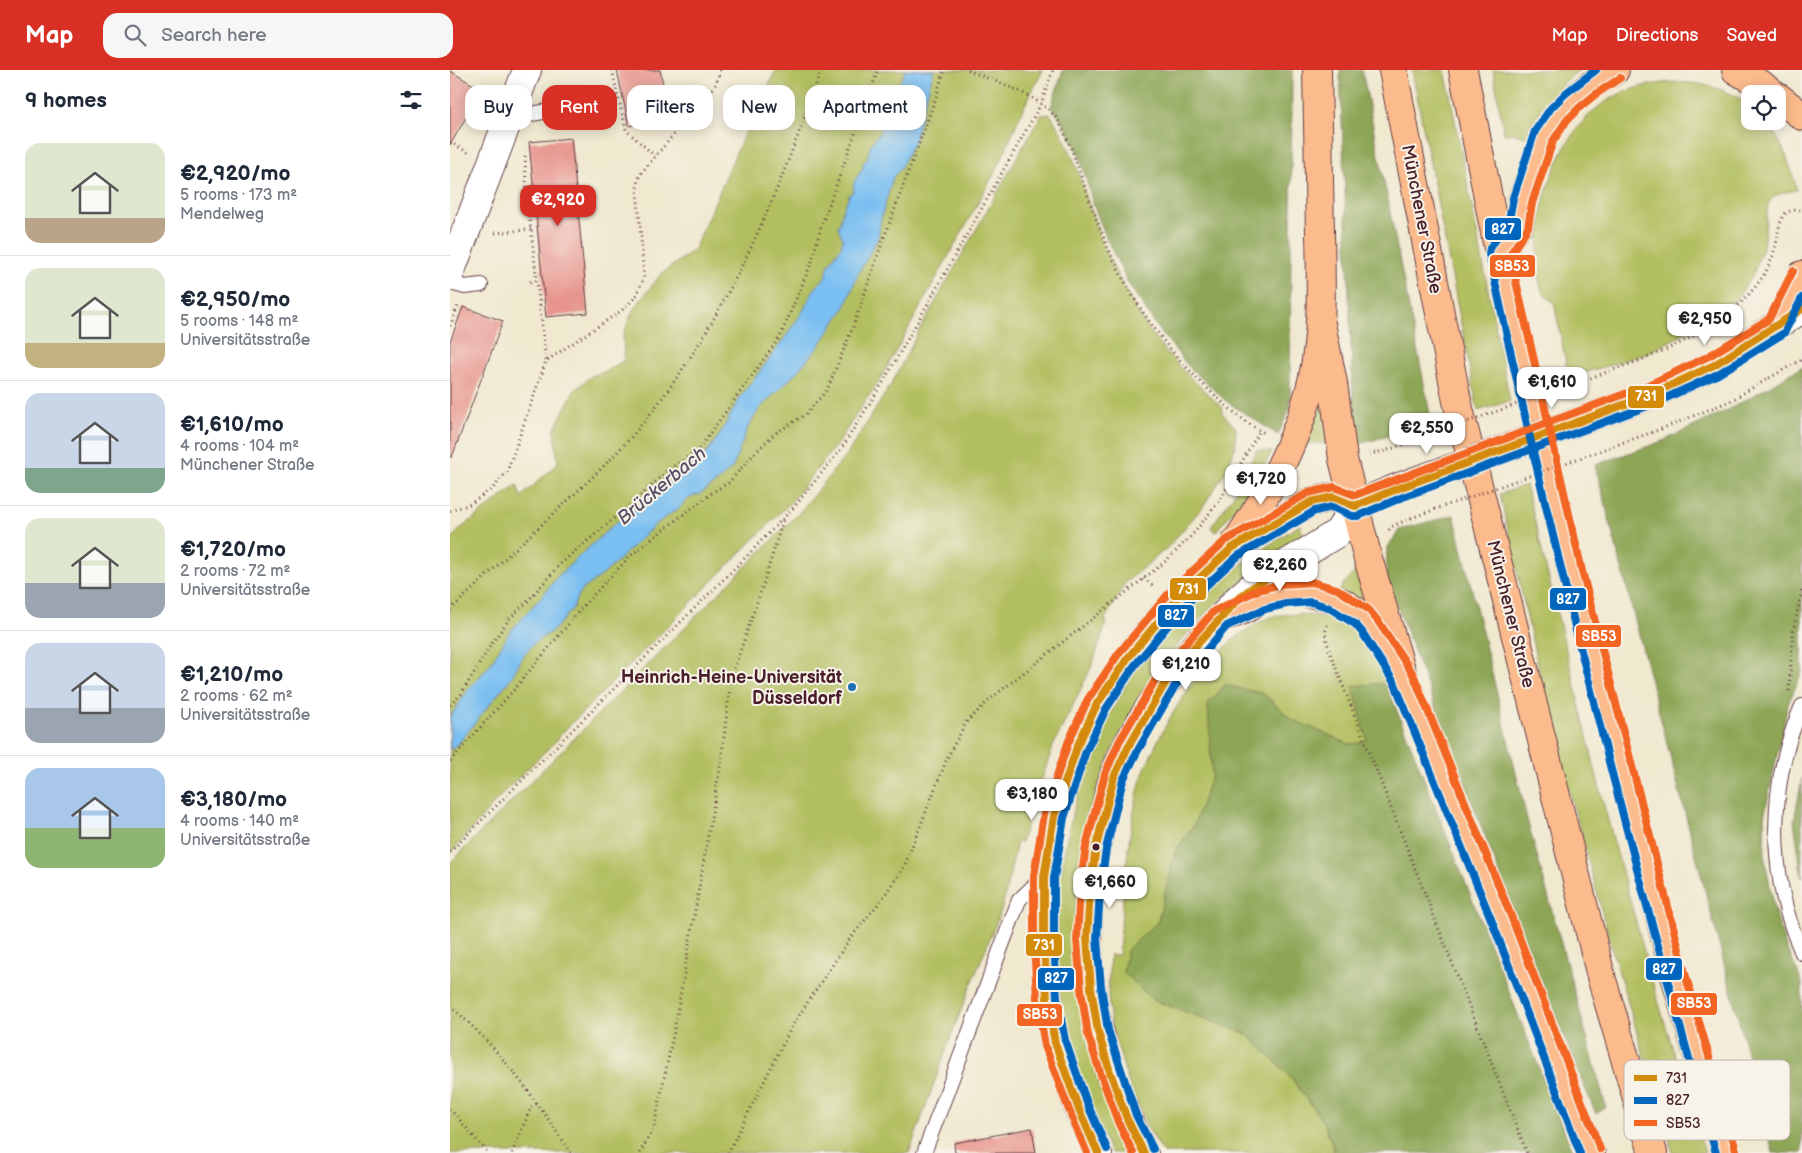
<!DOCTYPE html>
<html lang="en">
<head>
<meta charset="utf-8">
<style>
	:root { --surface:#fff; --page:#f6f6f7; --text:#1f2937; --muted:#747a83; --line:#e0e1e3; --accent:#d93025 }
	body { margin:0; font-family:"Balsamiq Sans",sans-serif; background:var(--page); color:var(--text); height:100vh; display:flex; flex-direction:column; font-size:19px; white-space:nowrap }
	* { box-sizing:border-box; margin:0 }
	p { font-size:16px; color:var(--muted) }
	.icon { flex:none; width:28px; height:28px; fill:none; stroke:currentColor; stroke-width:2; stroke-linecap:round; stroke-linejoin:round }
	.map { position:relative; flex:1; overflow:hidden }
	.panel { display:flex; flex-direction:column; background:var(--surface); width:450px }
	.panel>* { flex:none }
	.banner { position:absolute; left:15px; top:15px; width:475px; height:45px; display:flex; gap:10px }
	.buttons { position:absolute; left:1291px; top:15px; display:grid; gap:10px }
	.buttons a { display:grid; place-items:center; width:45px; height:45px; border-radius:10px; background:var(--surface); box-shadow:0 2px 12px #0003; font-size:25px }
	.price { position:absolute; translate:-50% -42px; padding:0 11px; border-radius:10px; background:#fff; color:#222; font-size:16px; line-height:32px; filter:drop-shadow(0 1px 2px #0008) }
	.price::after { content:''; position:absolute; left:50%; top:30px; width:15px; height:11px; margin-left:-8px; background:inherit; clip-path:polygon(0 0,100% 0,50% 100%) }
	.price.selected { background:var(--accent); color:#fff }
	ul { padding:0; list-style:none }
	li { display:flex; align-items:center; gap:15px; height:125px; padding:0 25px }
	li+li { border-top:1px solid var(--line) }
	li span { display:grid; place-items:center; flex:none; width:140px; height:100px; border-radius:15px; color:#555 }
	li>.icon { margin-inline-start:auto }
	span .icon { width:60px; height:60px; fill:#fffc; stroke-width:1 }
	li b { font-size:21px }
	h2 { display:flex; justify-content:space-between; align-items:center; height:60px; padding:0 25px; font-size:21px }
	.pill { padding:0 18px; border-radius:15px; background:var(--surface); box-shadow:0 2px 12px #0003; font-size:18px; line-height:45px }
	.pill.selected { background:var(--accent); color:#fff }
	header { display:flex; align-items:center; gap:30px; box-sizing:border-box; height:70px; padding:0 25px; background:var(--accent); color:#fff }
	header strong { font-size:24px }
	nav { display:flex; gap:28px; margin-inline-start:auto; font-size:18px }
	.search { width:350px; height:45px; background:var(--page); display:flex; align-items:center; gap:12px; box-sizing:border-box; padding:0 18px; border-radius:15px; color:var(--muted); font-size:19px }
	main { display:flex; flex:1; min-height:0 }
	.map>svg:first-child { display:block }
	.green { fill:#b2bf61; stroke:#7e6f46 }
	.forest { fill:#8da657; stroke:#6c6241 }
	.water { fill:#7abff1; stroke:#626f8e }
	.building { fill:#e7958e }
	.lines { fill:none; stroke-linecap:round; stroke-linejoin:round }
	.service-casing { stroke:#633d44; stroke-width:16 }
	.minor-casing { stroke:#633d44; stroke-width:30 }
	.tertiary-casing { stroke:#633d44; stroke-width:30 }
	.trunk-casing { stroke:#633d44; stroke-width:30 }
	.path { stroke:#633d44; stroke-width:3; stroke-dasharray:1 4; stroke-linecap:butt }
	.service { stroke:#fff; stroke-width:14 }
	.minor { stroke:#fff; stroke-width:28 }
	.tertiary { stroke:#fff; stroke-width:28 }
	.trunk { stroke:#fbbb8d; stroke-width:28 }
	.tertiary-bridge-casing { stroke:#633d44; stroke-width:30; stroke-linecap:butt }
	.path-bridge { stroke:#633d44; stroke-width:3; stroke-dasharray:1 4; stroke-linecap:butt }
	.tertiary-bridge { stroke:#fff; stroke-width:28 }
	.bus-1-casing { stroke:#f7f3e8; stroke-width:11 }
	.bus-2-casing { stroke:#f7f3e8; stroke-width:11 }
	.bus-3-casing { stroke:#f7f3e8; stroke-width:11 }
	.bus-1 { stroke:#d48b09; stroke-width:8 }
	.bus-2 { stroke:#0065bd; stroke-width:8 }
	.bus-3 { stroke:#f26522; stroke-width:8 }
	.poi-dot { fill:#1f6fb2; stroke:#f7f3e8; stroke-width:2 }
	.bus-dot { fill:#4a1f2b; stroke:#f7f3e8; stroke-width:2 }
	.labels { text-anchor:middle; stroke-width:4; stroke-linejoin:round; paint-order:stroke }
	.street-label { font-size:18px; fill:#4a1f2b; stroke:#f7f3e8 }
	.poi-label { font-size:18px; font-weight:bold; fill:#4a1f2b; stroke:#f7f3e8; text-anchor:end }
	.water-label { font-size:19px; font-style:italic; fill:#584f66; stroke:#f7f3e8 }
	.key { fill:#f7f3e8; stroke:#c3b3af; stroke-width:1 }
	.key-label { font-size:14px; fill:#4a1f2b }
	.line-badge { stroke:#f7f3e8; stroke-width:2 }
	.badge-label { font-size:14px; text-anchor:middle; font-weight:bold; fill:#fff }
</style>
</head>
<body>
<header>
<strong>Map</strong>
<div class="search"><svg class="icon" aria-label="search" viewBox="0 0 24 24"><circle cx="10" cy="10" r="6"/><path d="M15 15l6 6"/></svg>Search here</div>
<nav><a>Map</a><a>Directions</a><a>Saved</a></nav>
</header>
<main>
<section class="panel">
<h2>9 homes<svg class="icon" aria-label="filters" viewBox="0 0 24 24"><path d="M4 7h16M4 17h16"/><circle cx="9" cy="7" r="2"/><circle cx="15" cy="17" r="2"/></svg></h2>
<ul>
<li><span style="background:linear-gradient(#dfe7d0 75%,#b9a48a 0)"><svg class="icon" aria-label="home" viewBox="0 0 24 24"><path d="M3 11l9-7 9 7M6 9v11h12V9"/></svg></span><div><b>€2,920/mo</b><p>5 rooms · 173 m²</p><p>Mendelweg</p></div></li>
<li><span style="background:linear-gradient(#dfe7d0 75%,#c2b280 0)"><svg class="icon" aria-label="home" viewBox="0 0 24 24"><path d="M3 11l9-7 9 7M6 9v11h12V9"/></svg></span><div><b>€2,950/mo</b><p>5 rooms · 148 m²</p><p>Universitätsstraße</p></div></li>
<li><span style="background:linear-gradient(#c9d6e8 75%,#7fa58c 0)"><svg class="icon" aria-label="home" viewBox="0 0 24 24"><path d="M3 11l9-7 9 7M6 9v11h12V9"/></svg></span><div><b>€1,610/mo</b><p>4 rooms · 104 m²</p><p>Münchener Straße</p></div></li>
<li><span style="background:linear-gradient(#dfe7d0 65%,#9aa5b1 0)"><svg class="icon" aria-label="home" viewBox="0 0 24 24"><path d="M3 11l9-7 9 7M6 9v11h12V9"/></svg></span><div><b>€1,720/mo</b><p>2 rooms · 72 m²</p><p>Universitätsstraße</p></div></li>
<li><span style="background:linear-gradient(#c9d6e8 65%,#9aa5b1 0)"><svg class="icon" aria-label="home" viewBox="0 0 24 24"><path d="M3 11l9-7 9 7M6 9v11h12V9"/></svg></span><div><b>€1,210/mo</b><p>2 rooms · 62 m²</p><p>Universitätsstraße</p></div></li>
<li><span style="background:linear-gradient(#a9c7e8 60%,#8fb573 0)"><svg class="icon" aria-label="home" viewBox="0 0 24 24"><path d="M3 11l9-7 9 7M6 9v11h12V9"/></svg></span><div><b>€3,180/mo</b><p>4 rooms · 140 m²</p><p>Universitätsstraße</p></div></li>
</ul>
</section>
<div class="map">
<svg width="1352" height="1083" viewBox="0 0 1352 1083">
	<rect width="100%" height="100%" fill="#f7f3e8"/>
	<filter id="ink" filterUnits="userSpaceOnUse"><feTurbulence type="fractalNoise" baseFrequency=".02" numOctaves="2"/><feDisplacementMap in="SourceGraphic" scale="10" xChannelSelector="R" yChannelSelector="G"/><feConvolveMatrix kernelMatrix="1 2 1 2 8 2 1 2 1" color-interpolation-filters="sRGB"/></filter>
	<filter id="wash" filterUnits="userSpaceOnUse"><feTurbulence type="fractalNoise" baseFrequency=".0096" numOctaves="4" result="noise"/><feDisplacementMap in="SourceGraphic" scale="20" xChannelSelector="R" yChannelSelector="G"/><feGaussianBlur stdDeviation="1.12" result="paint"/><feColorMatrix in="noise" values="0 0 0 0 0 0 0 0 0 0 0 0 0 0 0 0 0 1.4 0 .05"/><feComposite in="paint" operator="in"/></filter>
	<g filter="url(#wash)">
		<rect width="100%" height="100%" fill="#f0e8cf"/>
		<g class="green">
			<polygon points="326,0 593,0 572,41 549,95 432,306 387,374 340,433 110,665 109,668 54,722 0,784 0,471 10,459 67,415 71,427 108,393 104,360 123,322 141,306 157,301 174,290 173,265 183,240 211,204 244,180 293,67"/>
			<polygon points="962,0 995,0 1060,331 1028,341"/>
			<path d="M1043 0H1129C1104 20 1089 39 1075 67L1061 63 1054 64Z"/>
			<path d="M1227 12C1256 13 1275 19 1300 34V51H1316C1334 76 1339 91 1347 120 1335 122 1323 123 1318 135L1313 178 1302 207 1286 230 1228 267 1197 283 1119 308 1104 232C1098 229 1093 224 1091 218 1085 201 1089 153 1093 135 1098 110 1113 75 1130 55 1157 23 1187 14 1227 12Z"/>
			<path d="M600 44C627 83 635 130 653 174 666 203 681 234 700 261 720 290 747 314 773 338L772 343 786 358 785 377 778 398 752 438 718 477 675 513 654 551H657L641 598 603 676 571 772H567L552 838 504 958 459 1083H0V793L350 442 398 383 442 313 470 259 591 45Z"/>
			<polygon points="871,326 875,328 879,374 857,373"/>
			<path d="M807 380 822 382C805 411 787 438 765 462L761 457 783 426Z"/>
			<polygon points="1076,415 1153,732 1205,921 1255,1083 1223,1083 1164,886 1098,642 1050,424"/>
			<path d="M850 455 854 469C821 492 786 513 757 542 689 611 642 701 629 798 624 826 626 855 627 884 629 930 635 975 651 1018 660 1040 671 1062 681 1083H661C638 1034 618 983 610 929 606 905 606 879 607 854 610 773 630 695 671 624 679 610 687 595 697 582 743 527 789 493 850 455Z"/>
			<polygon points="909,498 920,538 889,522 894,513"/>
			<path d="M850 544C862 546 877 545 888 550 915 561 924 588 936 613L903 616 917 670 911 673 899 674 841 649 814 624 775 615 758 634 762 705 744 755 725 782 708 852 677 880 703 930 797 963 840 1006 874 1053 884 1079 883 1083H713L697 1056 678 1011 661 955 658 926 660 885H669C673 827 676 770 690 713 692 705 696 696 700 688 721 638 765 572 816 549 825 544 839 545 850 544Z"/>
		</g>
		<g class="forest">
			<polygon points="613,0 842,0 840,338 828,365 776,331 738,296 705,254 678,213 658,172 643,134 629,83 612,51 601,37"/>
			<polygon points="890,0 912,0 982,354 905,375"/>
			<polygon points="1352,297 1352,602 1338,634 1314,747 1315,789 1324,838 1336,877 1352,912 1352,1083 1323,1083 1145,395 1213,371 1280,339"/>
			<polygon points="1004,445 1077,749 1156,1037 1146,1044 1086,899 936,508 937,479 949,460"/>
			<polygon points="936,613 1123,1083 883,1083 884,1079 874,1053 840,1006 797,964 703,930 673,902 677,880 708,852 725,782 744,755 762,705 758,634 775,615 814,624 841,649 899,674 910,673 917,670 903,616"/>
			<polygon points="1352,708 1352,808 1344,751"/>
		</g>
		<path class="water" d="M454 0H484L464 71 450 99 443 107 431 149 428 168 408 204 395 237 369 276 344 305 309 339 297 359 283 397 267 412 250 424 239 428 229 438 206 454 155 503 132 520 126 530 123 538 105 559 86 572 75 583 61 608 8 674 0 680V647L18 620 39 596 60 562 98 519 108 506 163 455 254 386 269 366 291 326 329 276 353 241 363 221 376 206 379 194 391 177 393 169 388 157C391 151 391 146 393 140 394 135 398 131 399 125L403 122 404 112 413 98V93L417 89 421 74 429 64 433 49 438 43 441 27 455 3Z"/>
		<g id="blocks">
			<g class="building">
				<polygon points="167,0 210,0 220,47 179,56"/>
				<polygon points="0,1 32,20 0,75"/>
				<polygon points="121,68 138,243 96,247 79,72"/>
				<polygon points="13,237 53,251 2,387 0,387 0,272"/>
				<polygon points="582,1058 586,1083 505,1083 504,1073"/>
			</g>
		</g>
	</g>
	<g filter="url(#ink)">
		<use href="#blocks" fill-opacity="0" stroke="#633d44" stroke-width="1"/>
		<g class="lines">
			<g class="service-casing">
				<g id="service">
					<polyline points="59,48 104,40"/>
					<polyline points="0,213 15,217 31,215"/>
					<path d="M1352 636C1318 713 1317 805 1352 883"/>
					<polyline points="474,1083 569,830 593,807"/>
				</g>
			</g>
			<g class="minor-casing">
				<polyline id="minor" points="0,203 77,0"/>
			</g>
			<g class="tertiary-casing">
				<g id="tertiary">
					<polyline points="1200,325 1264,295 1352,239"/>
					<polyline points="648,1083 628,1037 605,973 597,929 594,870 594,807 604,746 627,677 647,634 677,589 699,562 728,528 782,478 861,432 883,427 905,436"/>
					<path d="M694 1083C640 972 622 869 653 749 657 735 659 719 664 706 687 646 726 595 770 549 777 542 783 533 791 526 814 505 842 491 868 475 874 471 881 467 887 463 895 455 898 440 908 435 943 417 982 406 1019 392"/>
				</g>
			</g>
			<g class="trunk-casing">
				<g id="trunk">
					<polyline points="943,0 1007,331 1152,910 1203,1083"/>
					<polyline points="1013,0 1049,183 1122,503 1225,906 1276,1083"/>
					<polyline points="1286,0 1313,16 1323,24"/>
					<polyline points="1328,27 1352,46"/>
					<polyline points="1049,183 1069,154 1072,131 1094,66 1109,44 1123,30 1140,16 1165,0"/>
					<polyline points="871,254 883,313 893,389 917,485 954,609 1052,850 1141,1083"/>
					<polyline points="1327,256 1352,205"/>
					<path d="M782 478C818 426 849 369 863 307 873 260 871 212 870 163 869 109 868 54 867 0"/>
					<path d="M771 548C778 545 786 543 793 540 800 537 806 531 814 529 853 517 893 522 920 556 927 565 932 575 939 585"/>
				</g>
			</g>
			<g class="path">
				<polyline points="162,0 176,60 205,86"/>
				<path d="M518 0C547 13 583 22 605 46 609 50 611 57 614 62 626 87 633 114 643 140 669 212 703 267 759 320 776 336 795 353 816 364"/>
				<polyline points="161,27 168,26"/>
				<polyline points="0,72 19,83"/>
				<polyline points="75,86 77,135 81,159 96,291"/>
				<polyline points="45,163 81,159"/>
				<polyline points="80,212 86,211"/>
				<polyline points="0,256 8,236"/>
				<path d="M1188 291C1237 272 1286 249 1315 203 1319 196 1323 186 1325 178 1328 169 1328 153 1334 145 1338 140 1346 140 1352 139"/>
				<polyline points="1211,359 1280,331 1352,289"/>
				<polyline points="919,384 938,380"/>
				<polyline points="0,441 20,434 43,418 57,402 96,291 171,241 185,228 194,208 187,118 189,108 192,102 259,23 266,14 270,0"/>
				<polyline points="939,460 941,457 961,448"/>
				<polyline points="694,508 703,516"/>
				<path d="M0 540C33 509 66 478 100 447 130 419 161 391 188 359 273 257 329 125 371 0"/>
				<polyline points="877,555 875,563 879,580 1077,1083"/>
				<polyline points="1339,621 1343,561 1352,520"/>
				<polyline points="0,635 11,624 42,573 60,548 77,532 111,493 185,431 218,400 248,380 330,267 361,194 370,160 428,0"/>
				<polyline points="0,691 62,622 135,534 179,487 217,457 266,420 278,413 305,383 324,364 355,345 377,320 403,257 431,176 486,27 494,0"/>
				<polyline points="0,782 293,490 344,437 391,379 435,309 591,34 603,0"/>
				<path d="M0 936C49 977 86 1030 121 1083"/>
				<polyline points="0,1039 38,1083"/>
				<polyline points="62,1083 81,1037 88,1033"/>
				<polyline points="190,1083 204,1057 224,961 271,692 281,608 314,512 333,450"/>
				<polyline points="278,1083 342,956 399,870 432,829 454,797 498,686 517,651 544,626 716,491 743,464 770,430 810,360"/>
			</g>
			<use href="#service" class="service"/>
			<use href="#minor" class="minor"/>
			<use href="#tertiary" class="tertiary"/>
			<use href="#trunk" class="trunk"/>
			<g class="tertiary-bridge-casing">
				<polyline id="tertiary-bridge" points="1019,392 1200,325"/>
			</g>
			<g class="path-bridge">
				<polyline points="938,380 1188,291"/>
				<polyline points="961,448 1211,359"/>
			</g>
			<use href="#tertiary-bridge" class="tertiary-bridge"/>
			<g class="bus-1-casing">
				<g id="bus-1">
					<polyline points="648,1083 628,1037 605,973 597,929 594,870 594,807 604,746 627,677 647,634 677,589 728,528 782,478 861,432 883,427 905,436 949,418 1200,325 1264,295 1352,239"/>
					<polyline points="694,1083 677,1049 660,1002 648,962 641,918 637,869 640,820 646,777 664,707 678,677 717,610 739,583 790,527 831,497"/>
				</g>
			</g>
			<g class="bus-2-casing">
				<g id="bus-2">
					<path d="M1146 0 1116 23 1101 38 1085 61 1063 128 1059 150 1040 178 1039 184C1104 486 1180 786 1266 1083"/>
					<polyline points="657,1079 637,1033 615,970 607,928 604,870 604,808 614,748 636,681 656,639 685,595 735,535 788,486 865,441 882,437 902,446 908,446 953,427 1203,334 1268,304 1334,263 1352,228"/>
					<polyline points="703,1079 686,1045 658,960 651,917 647,869 650,821 656,779 673,710 687,682 725,616 777,556 815,539 836,534 861,532 878,537 905,554 912,562 945,614 1043,854 1130,1083"/>
				</g>
			</g>
			<g class="bus-3-casing">
				<g id="bus-3">
					<polyline points="1170,8 1146,24 1130,37 1117,50 1103,71 1082,133 1078,157 1060,185 1132,501 1235,903 1286,1080"/>
					<polyline points="637,1083 619,1040 595,976 587,930 584,871 584,806 594,744 618,673 638,629 669,583 720,522 775,471 858,423 884,417 905,425 1196,316 1259,286 1319,249 1343,201"/>
					<polyline points="683,1083 668,1052 651,1005 638,965 631,919 627,870 630,819 636,776 655,704 669,672 709,604 764,541 808,520 832,514 862,512 887,519 918,539 928,551 963,604 1061,846 1150,1079"/>
				</g>
			</g>
			<use href="#bus-1" class="bus-1"/>
			<use href="#bus-2" class="bus-2"/>
			<use href="#bus-3" class="bus-3"/>
		</g>
	</g>
	<circle class="poi-dot" cx="402" cy="617" r="5"/>
	<circle class="bus-dot" cx="646" cy="777" r="4.5"/>
	<g class="labels">
		<g class="street-label">
			<text transform="translate(972 149) rotate(79)" y="6">Münchener Straße</text>
			<text transform="translate(1061 544) rotate(76)" y="6">Münchener Straße</text>
		</g>
		<g class="poi-label">
			<text x="392" y="613">Heinrich-Heine-Universität<tspan x="392" dy="21">Düsseldorf</tspan></text>
		</g>
		<g class="water-label">
			<text transform="translate(211 415) rotate(-40)" y="7">Brückerbach</text>
		</g>
	</g>
	<rect x="1174" y="990" width="166" height="80" rx="8" class="key"/>
	<rect x="1184" y="1005" width="23" height="6" fill="#d48b09"/>
	<rect x="1184" y="1027" width="23" height="7" fill="#0065bd"/>
	<rect x="1184" y="1050" width="23" height="6" fill="#f26522"/>
	<g class="key-label">
		<text x="1216" y="1013">731</text>
		<text x="1216" y="1035">827</text>
		<text x="1216" y="1058">SB53</text>
	</g>
	<g class="line-badge">
		<rect x="1034" y="147" width="38" height="24" rx="5" fill="#0065bd"/>
		<rect x="1039" y="184" width="47" height="24" rx="5" fill="#f26522"/>
		<rect x="1177" y="315" width="38" height="24" rx="5" fill="#d48b09"/>
		<rect x="719" y="507" width="38" height="24" rx="5" fill="#d48b09"/>
		<rect x="1099" y="517" width="38" height="24" rx="5" fill="#0065bd"/>
		<rect x="707" y="534" width="38" height="24" rx="5" fill="#0065bd"/>
		<rect x="1125" y="554" width="47" height="24" rx="5" fill="#f26522"/>
		<rect x="575" y="863" width="38" height="24" rx="5" fill="#d48b09"/>
		<rect x="1195" y="887" width="38" height="24" rx="5" fill="#0065bd"/>
		<rect x="587" y="897" width="38" height="24" rx="5" fill="#0065bd"/>
		<rect x="1220" y="922" width="48" height="24" rx="5" fill="#f26522"/>
		<rect x="566" y="933" width="47" height="24" rx="5" fill="#f26522"/>
	</g>
	<g class="badge-label">
		<text x="1053" y="164">827</text>
		<text x="1062" y="201">SB53</text>
		<text x="1196" y="331">731</text>
		<text x="738" y="524">731</text>
		<text x="1118" y="534">827</text>
		<text x="726" y="550">827</text>
		<text x="1149" y="571">SB53</text>
		<text x="594" y="880">731</text>
		<text x="1214" y="904">827</text>
		<text x="606" y="913">827</text>
		<text x="1244" y="938">SB53</text>
		<text x="590" y="949">SB53</text>
	</g>
</svg>
<div class="buttons">
<a><svg class="icon" aria-label="locate" viewBox="0 0 24 24"><circle cx="12" cy="12" r="6"/><path d="M12 2v4M12 18v4M2 12h4M18 12h4"/></svg></a>
</div>
<b class="price selected" style="left:108px;top:157px">€2,920</b>
<b class="price" style="left:1255px;top:276px">€2,950</b>
<b class="price" style="left:1102px;top:339px">€1,610</b>
<b class="price" style="left:977px;top:385px">€2,550</b>
<b class="price" style="left:811px;top:436px">€1,720</b>
<b class="price" style="left:830px;top:522px">€2,260</b>
<b class="price" style="left:736px;top:621px">€1,210</b>
<b class="price" style="left:582px;top:751px">€3,180</b>
<b class="price" style="left:660px;top:839px">€1,660</b>
<div class="banner">
<a class="pill">Buy</a>
<a class="pill selected">Rent</a>
<a class="pill">Filters</a>
<a class="pill">New</a>
<a class="pill">Apartment</a>
</div>
</div>
</main>
</body>
</html>
